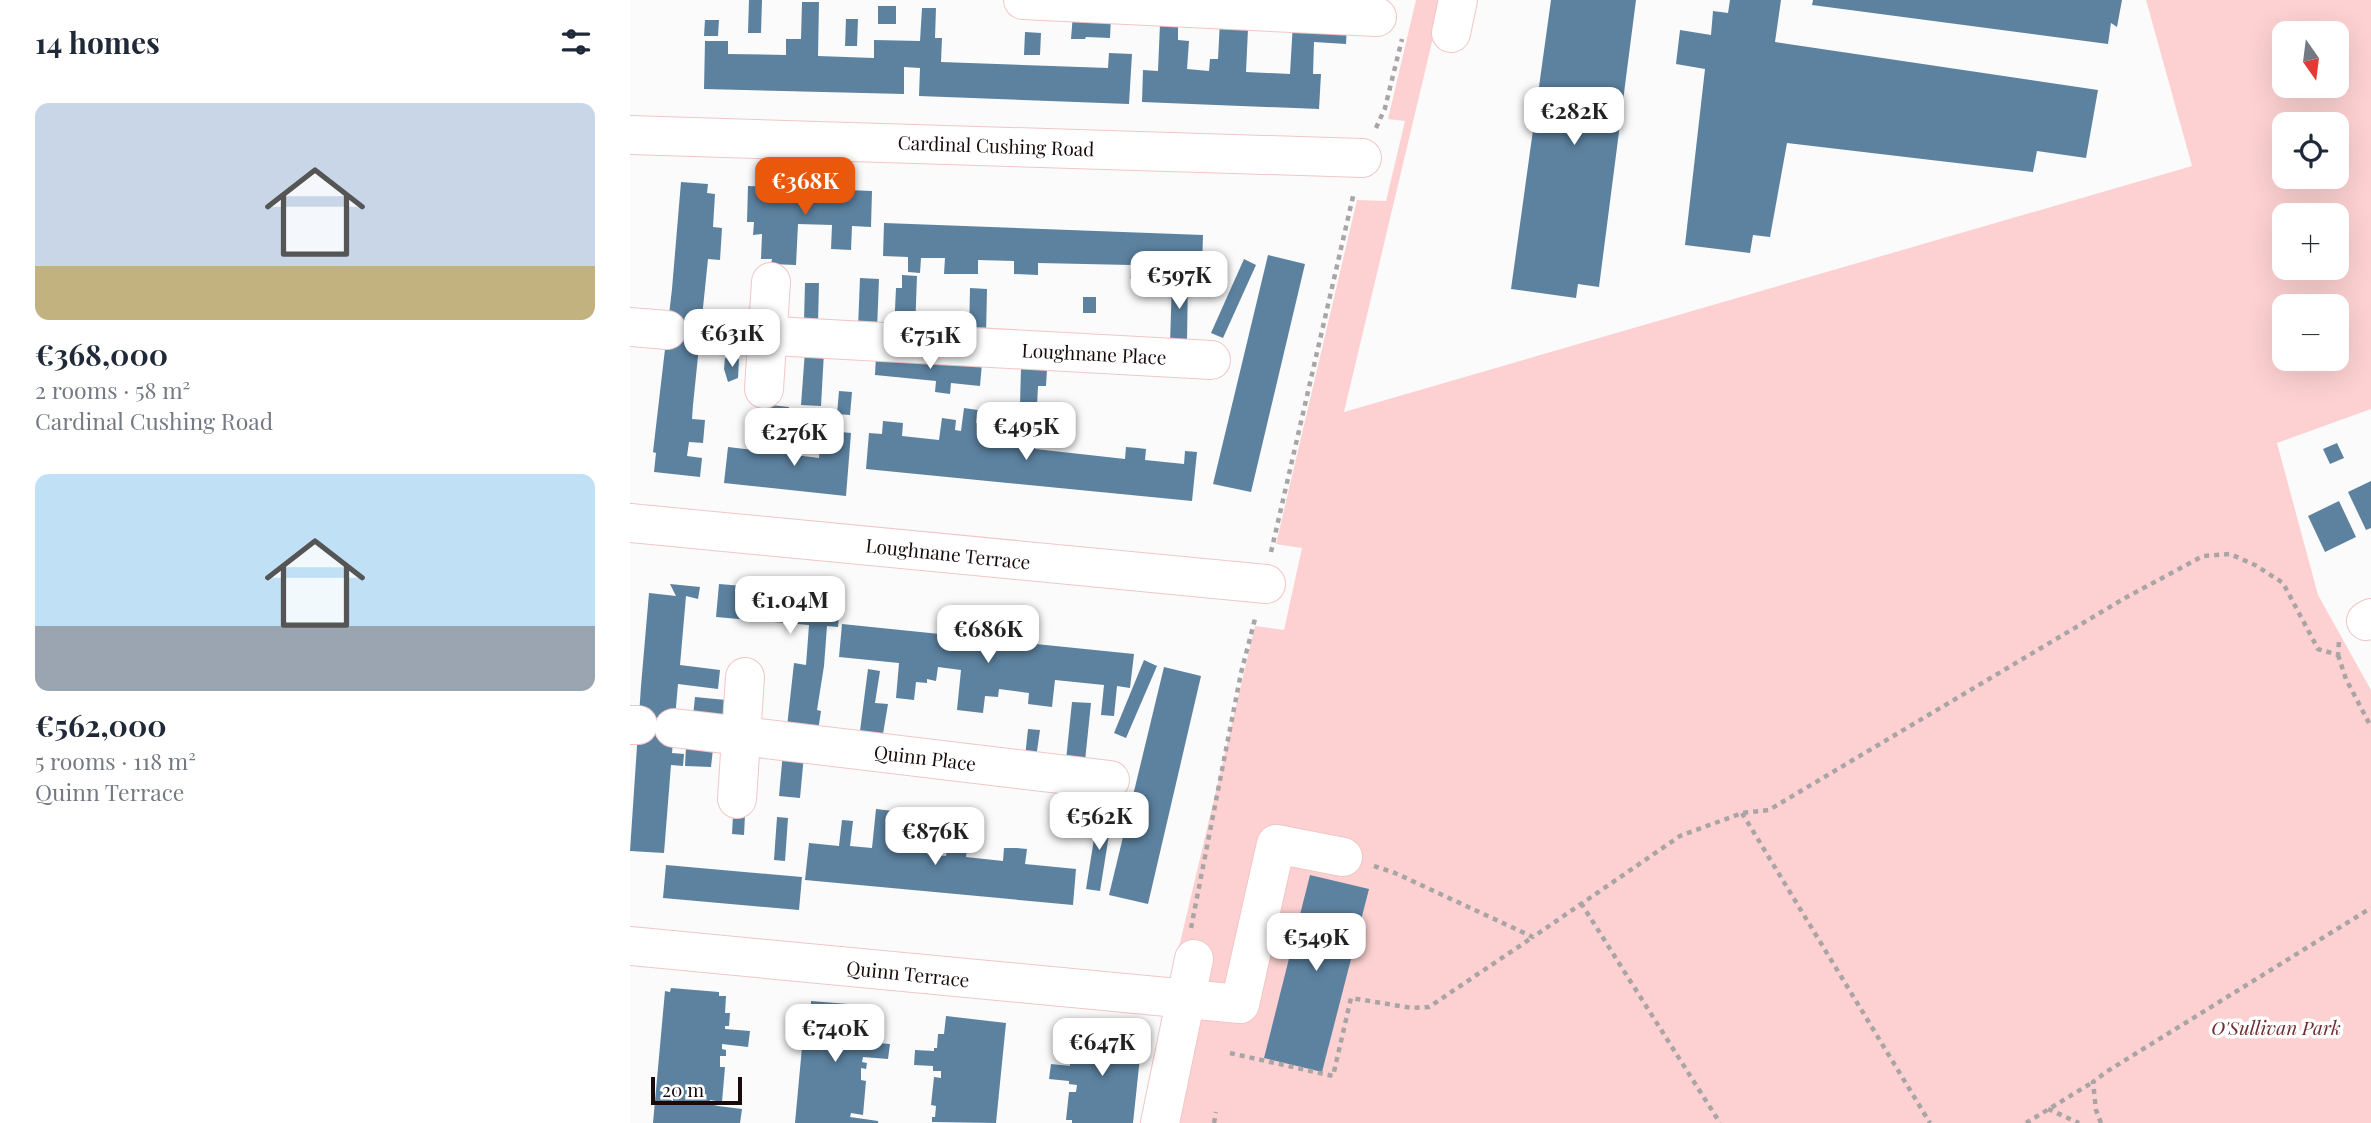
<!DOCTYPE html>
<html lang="en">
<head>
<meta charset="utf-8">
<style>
	:root { --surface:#fff; --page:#f6f6f7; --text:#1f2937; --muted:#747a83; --accent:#ea580c }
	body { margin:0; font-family:"Playfair Display",serif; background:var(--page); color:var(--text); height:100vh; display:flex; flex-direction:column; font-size:26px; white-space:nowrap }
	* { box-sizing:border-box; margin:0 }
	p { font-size:23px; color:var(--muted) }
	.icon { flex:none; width:38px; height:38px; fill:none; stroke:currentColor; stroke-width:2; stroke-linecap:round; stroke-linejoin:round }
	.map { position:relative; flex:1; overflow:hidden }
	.side { display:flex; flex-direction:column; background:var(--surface); width:630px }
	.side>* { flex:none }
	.needle { width:46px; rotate:166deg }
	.buttons { position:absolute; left:1642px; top:21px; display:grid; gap:14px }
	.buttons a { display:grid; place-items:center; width:77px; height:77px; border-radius:14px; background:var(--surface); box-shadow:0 7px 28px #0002; font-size:35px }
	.scale { position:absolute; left:21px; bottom:18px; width:91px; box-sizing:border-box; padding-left:7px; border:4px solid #190b0c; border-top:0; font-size:19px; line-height:24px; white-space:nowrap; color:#190b0c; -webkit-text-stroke:5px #fff; paint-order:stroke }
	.price { position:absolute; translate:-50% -60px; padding:0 16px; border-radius:14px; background:#fff; color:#222; font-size:23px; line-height:46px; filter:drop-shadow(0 2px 4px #0008) }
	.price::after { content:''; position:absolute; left:50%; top:42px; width:21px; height:16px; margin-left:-10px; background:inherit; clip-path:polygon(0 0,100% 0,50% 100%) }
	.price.selected { background:var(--accent); color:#fff }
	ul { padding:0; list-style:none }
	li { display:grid; align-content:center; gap:14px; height:371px; padding:0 35px }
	li span { display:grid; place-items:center; height:217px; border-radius:14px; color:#555 }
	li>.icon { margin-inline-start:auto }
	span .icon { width:126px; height:126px; fill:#fffc; stroke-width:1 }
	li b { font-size:30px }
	h2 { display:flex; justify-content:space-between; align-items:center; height:84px; padding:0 35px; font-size:30px }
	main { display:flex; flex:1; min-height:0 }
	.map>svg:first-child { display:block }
	.green { fill:#fdd1d1; fill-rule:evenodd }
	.building { fill:#5c82a0 }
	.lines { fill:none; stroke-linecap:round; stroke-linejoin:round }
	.minor-casing { stroke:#f1c6c6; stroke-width:40 }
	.path { stroke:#a9a4a5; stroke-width:4.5; stroke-dasharray:5 5; stroke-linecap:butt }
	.minor { stroke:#fff; stroke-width:38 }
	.labels { text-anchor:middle; stroke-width:7; stroke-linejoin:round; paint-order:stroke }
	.street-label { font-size:19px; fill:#190b0c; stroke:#fff }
	.park-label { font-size:19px; font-style:italic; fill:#6f2d32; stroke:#fff }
</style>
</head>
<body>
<main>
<section class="side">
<h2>14 homes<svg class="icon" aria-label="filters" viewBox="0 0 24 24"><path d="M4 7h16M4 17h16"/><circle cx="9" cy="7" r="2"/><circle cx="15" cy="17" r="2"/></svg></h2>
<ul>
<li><span style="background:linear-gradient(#c9d6e8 75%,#c2b280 0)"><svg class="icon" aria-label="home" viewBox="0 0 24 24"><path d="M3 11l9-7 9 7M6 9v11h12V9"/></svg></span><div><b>€368,000</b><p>2 rooms · 58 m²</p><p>Cardinal Cushing Road</p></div></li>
<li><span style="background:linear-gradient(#bfe0f5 70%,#9aa5b1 0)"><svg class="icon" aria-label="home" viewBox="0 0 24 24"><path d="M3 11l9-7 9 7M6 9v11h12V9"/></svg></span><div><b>€562,000</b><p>5 rooms · 118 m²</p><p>Quinn Terrace</p></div></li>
</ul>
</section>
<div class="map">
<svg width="1741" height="1123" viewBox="0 0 1741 1123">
	<rect width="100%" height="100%" fill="#fbfbfb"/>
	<path class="green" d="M786 0H812L714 412 1562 166 1516 0H1741V409L1647 443 1688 595 1741 690V1123H545L578 949 549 947 625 626 654 630 672 548 646 544 727 200 756 201 775 121 758 119ZM1654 33H1706V86H1654ZM1654 124H1706V177H1654ZM1654 215H1706V268H1654ZM1654 306H1706V359H1654Z"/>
	<g class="building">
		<polygon points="119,0 132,0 131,33 118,33"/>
		<polygon points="921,0 1006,0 969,287 948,284 946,298 881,289"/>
		<polygon points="1100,0 1151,0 1145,42 1468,90 1456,158 1407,151 1403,172 1157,143 1140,237 1123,235 1120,253 1055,245 1075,69 1046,64 1050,30 1081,35 1083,11 1098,13"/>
		<polygon points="1183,0 1492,0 1487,27 1481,23 1478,44 1182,5"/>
		<polygon points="172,2 189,2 188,56 244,58 244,40 290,41 292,8 306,8 305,38 312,38 311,62 478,68 479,53 502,54 499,104 289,96 290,68 274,67 274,94 74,89 75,41 98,41 98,54 156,55 156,39 171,39"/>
		<rect x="248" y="6" width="18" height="18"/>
		<polygon points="443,14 481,16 480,38 456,37 455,39 441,39"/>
		<polygon points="216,19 228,19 227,46 215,46"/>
		<polygon points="75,20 89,20 88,36 74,36"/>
		<polygon points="590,20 618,29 616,72 660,74 663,22 717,24 716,44 684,42 683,74 691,74 689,109 512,102 513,70 528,71 530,24 548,25 548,40 559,41 557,69 579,71 580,59 588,59"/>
		<polygon points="395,32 411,33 410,55 394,55"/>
		<polygon points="51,182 78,184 77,193 85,194 83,227 92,228 90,260 78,259 63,405 62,419 75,420 73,443 59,442 57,456 72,458 70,477 24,472 26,453 23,452 42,289"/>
		<polygon points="118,186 242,191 241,227 222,226 221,250 201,249 202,225 168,224 166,265 141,264 142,259 131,259 132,234 123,235 124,222 117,222"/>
		<polygon points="254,223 573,235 572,269 524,267 523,280 500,279 501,265 408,263 408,275 384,274 384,261 348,260 348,274 314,274 315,258 291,258 290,273 278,272 278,257 253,256"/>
		<polygon points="638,255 675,264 621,492 583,484"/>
		<polygon points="614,259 626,265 593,338 581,333"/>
		<polygon points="272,275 287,276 285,331 264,330 266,288 272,288"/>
		<polygon points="230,278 249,279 247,329 228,328"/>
		<polygon points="542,279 558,279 557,340 540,345"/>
		<polygon points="175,283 189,283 188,322 174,321"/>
		<polygon points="340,288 357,289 356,336 339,335"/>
		<rect x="453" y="297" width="13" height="16"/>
		<polygon points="175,351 194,352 191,406 171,405"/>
		<polygon points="246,355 352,363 350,386 321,383 320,394 305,392 306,381 245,375"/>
		<polygon points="95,358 109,359 108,378 98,382 94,369"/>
		<polygon points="391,368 417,369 416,386 408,386 407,406 390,405"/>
		<polygon points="209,391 222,392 220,415 207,414"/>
		<polygon points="141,405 159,407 156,440 139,439"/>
		<polygon points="334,408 348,410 346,423 354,424 352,444 367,446 369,427 390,428 389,436 406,438 405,449 495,459 496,447 508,448 516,449 515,460 554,464 555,451 567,452 562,501 236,469 239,433 252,434 253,421 273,423 272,436 309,440 312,418 326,420 325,430 331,431"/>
		<polygon points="191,430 221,433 216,496 94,483 98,447 189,458"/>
		<polygon points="1707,443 1714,458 1700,464 1693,449"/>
		<polygon points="1741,481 1741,528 1736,530 1718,492"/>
		<polygon points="1709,501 1726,537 1695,552 1678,516"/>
		<polygon points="40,584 70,587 68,599 56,596 50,665 90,670 88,689 48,684 42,753 54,754 53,766 41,765 34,853 0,851 11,686 19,593 46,596"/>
		<polygon points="89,584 211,594 208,627 197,626 194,666 187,710 191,711 188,731 157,727 164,663 176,665 179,625 86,617"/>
		<polygon points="212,624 504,654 500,688 487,686 484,716 471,715 474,685 425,680 422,707 398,704 399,693 369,689 368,697 355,696 353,713 327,710 331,670 308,667 306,681 297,679 297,683 286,682 284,700 266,698 269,663 209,657"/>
		<polygon points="514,660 527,666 496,738 484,733"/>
		<polygon points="534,667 571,676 518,904 479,895"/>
		<polygon points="238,669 250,671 245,703 258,704 253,734 230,731"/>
		<polygon points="65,697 96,700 94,720 63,716"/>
		<polygon points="442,702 461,703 455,761 436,760"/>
		<polygon points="398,729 410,730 406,758 395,757"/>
		<polygon points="56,747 83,749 81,767 55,766"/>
		<polygon points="153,752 174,755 170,798 149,796"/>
		<polygon points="246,809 272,812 270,831 299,834 297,854 316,856 318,841 329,842 330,831 339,832 336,857 373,861 374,848 387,848 397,849 395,864 446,869 443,905 175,880 179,843 209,846 212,820 223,821 220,846 242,848"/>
		<polygon points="468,814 482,816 470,891 456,889"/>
		<polygon points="103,815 115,815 114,835 102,834"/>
		<polygon points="147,817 158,818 155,861 144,860"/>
		<polygon points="36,865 172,877 169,910 33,898"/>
		<polygon points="680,875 739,889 692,1072 634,1058"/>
		<polygon points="41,988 89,992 89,996 96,996 95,1013 100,1013 99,1026 95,1026 95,1029 120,1031 118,1047 92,1044 92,1049 96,1050 96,1056 90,1056 90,1067 95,1067 92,1102 80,1100 80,1104 88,1106 112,1109 110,1123 23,1123 35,991 40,992"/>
		<polygon points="181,1001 230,1005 230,1009 237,1009 236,1025 241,1026 239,1038 235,1039 235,1042 260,1044 258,1059 233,1057 232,1062 237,1063 236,1069 231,1068 231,1080 236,1081 233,1115 221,1113 220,1117 248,1121 248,1123 165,1123 176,1004 181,1005"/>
		<polygon points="316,1016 376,1023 366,1123 302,1122 302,1117 305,1117 306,1106 301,1105 304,1077 311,1078 311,1071 303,1071 303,1066 284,1065 285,1050 304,1051 304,1048 307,1048 308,1034 314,1034"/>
		<polygon points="452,1029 512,1038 503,1123 442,1123 442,1120 436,1120 439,1092 446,1092 447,1085 439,1084 439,1081 419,1079 421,1064 440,1066 440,1062 443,1063 443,1048 449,1049"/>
	</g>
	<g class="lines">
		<g class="minor-casing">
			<g id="minor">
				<polyline points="393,0 747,17"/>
				<polyline points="821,33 828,0"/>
				<polyline points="0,135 732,158"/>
				<polyline points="0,327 37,330"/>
				<polyline points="71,332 581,360"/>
				<polyline points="134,389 141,282"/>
				<polyline points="0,523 636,584"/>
				<polyline points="1736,621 1741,618"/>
				<polyline points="0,725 8,725"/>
				<polyline points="44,728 480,780"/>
				<polyline points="107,799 115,677"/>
				<polyline points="0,946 610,1004 646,844 713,857"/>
				<polyline points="530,1123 564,959"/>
			</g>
		</g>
		<g class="path">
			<polyline points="746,128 755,108 772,39"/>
			<polyline points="641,552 724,192"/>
			<polyline points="1708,655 1716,679 1741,727"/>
			<polyline points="1112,813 1300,1123"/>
			<polyline points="744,866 765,873 903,937 1050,836 1112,813 1139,810 1495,598 1573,556 1600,554 1625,565 1653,583 1688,649 1708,655 1709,641"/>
			<polyline points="951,903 1090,1123"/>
			<polyline points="561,928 611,673 626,615"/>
			<polyline points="600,1053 703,1076 721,998 782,1008 799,1007 903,937"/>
			<polyline points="1418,1109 1449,1123"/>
			<polyline points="584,1123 586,1112"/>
			<polyline points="1396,1123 1463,1082"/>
			<polyline points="1471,1123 1466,1110 1463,1082 1476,1072 1741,908"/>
		</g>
		<use href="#minor" class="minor"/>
	</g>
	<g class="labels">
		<g class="street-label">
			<text transform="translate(366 146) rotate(2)" y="7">Cardinal Cushing Road</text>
			<text transform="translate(464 354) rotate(3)" y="7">Loughnane Place</text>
			<text transform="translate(318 554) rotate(6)" y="7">Loughnane Terrace</text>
			<text transform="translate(295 758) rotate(7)" y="7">Quinn Place</text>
			<text transform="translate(278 974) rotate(6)" y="7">Quinn Terrace</text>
		</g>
		<g class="park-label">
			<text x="1646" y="1035">O'Sullivan Park</text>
		</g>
	</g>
</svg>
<div class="buttons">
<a><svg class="needle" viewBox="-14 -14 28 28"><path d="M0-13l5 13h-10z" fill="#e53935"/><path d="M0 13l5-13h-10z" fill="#747a83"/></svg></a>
<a><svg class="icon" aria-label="locate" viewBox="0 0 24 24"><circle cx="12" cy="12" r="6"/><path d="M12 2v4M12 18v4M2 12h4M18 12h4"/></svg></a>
<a>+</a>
<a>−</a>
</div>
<div class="scale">20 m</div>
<b class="price" style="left:944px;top:147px">€282K</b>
<b class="price selected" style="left:175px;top:217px">€368K</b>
<b class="price" style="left:549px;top:311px">€597K</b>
<b class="price" style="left:102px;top:369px">€631K</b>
<b class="price" style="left:300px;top:371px">€751K</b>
<b class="price" style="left:396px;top:462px">€495K</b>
<b class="price" style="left:164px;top:468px">€276K</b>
<b class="price" style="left:160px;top:636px">€1.04M</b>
<b class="price" style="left:358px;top:665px">€686K</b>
<b class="price" style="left:469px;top:852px">€562K</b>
<b class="price" style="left:305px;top:867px">€876K</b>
<b class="price" style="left:686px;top:973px">€549K</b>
<b class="price" style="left:205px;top:1064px">€740K</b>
<b class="price" style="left:472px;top:1078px">€647K</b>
</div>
</main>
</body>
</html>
